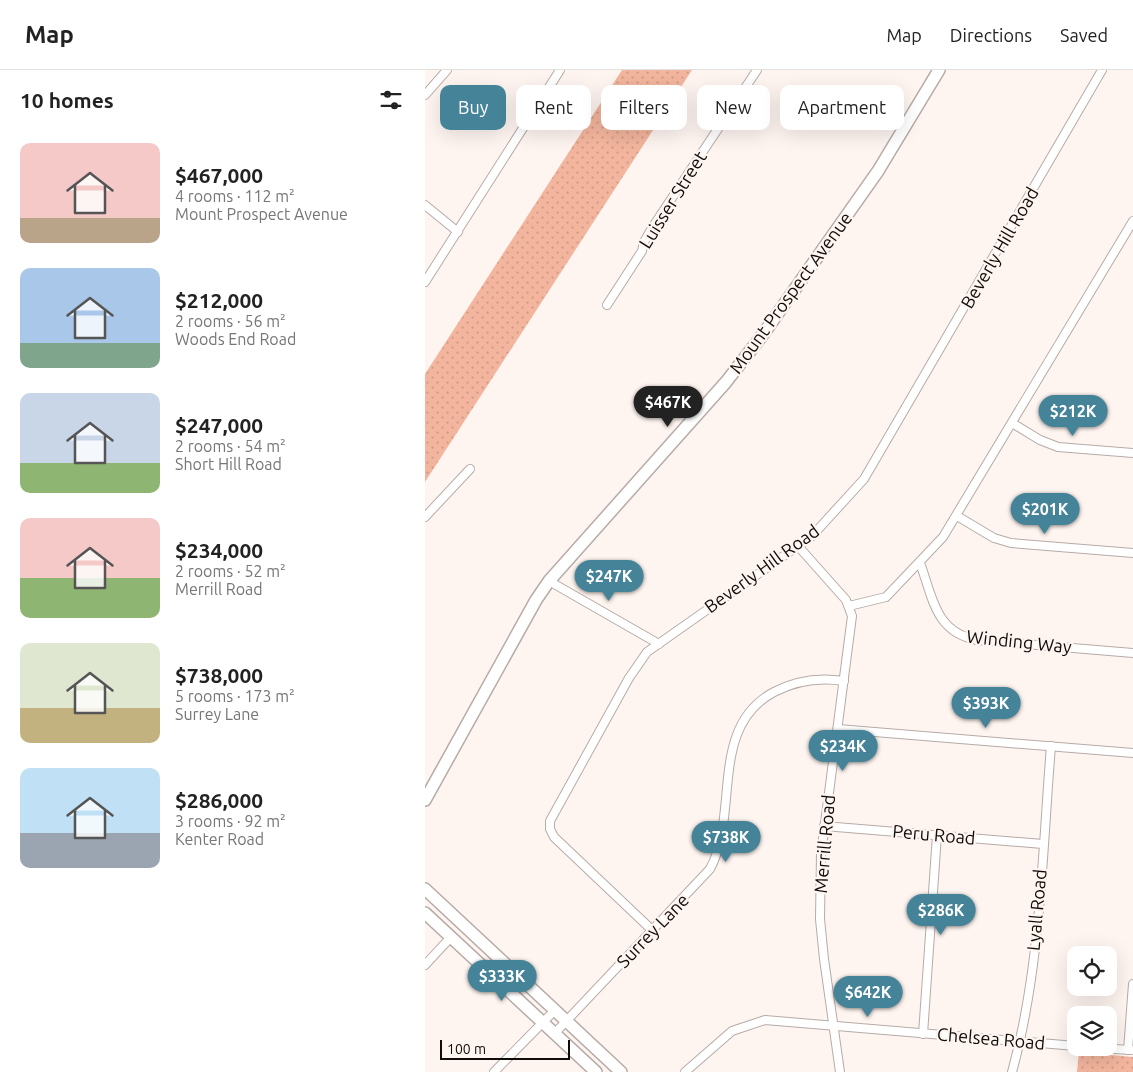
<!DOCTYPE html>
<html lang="en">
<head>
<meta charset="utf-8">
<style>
	:root { --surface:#fff; --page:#f6f6f6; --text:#222; --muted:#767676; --line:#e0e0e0; --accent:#458399 }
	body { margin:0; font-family:Ubuntu,sans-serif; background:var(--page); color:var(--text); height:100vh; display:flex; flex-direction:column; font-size:19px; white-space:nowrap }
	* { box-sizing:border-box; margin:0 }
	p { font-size:16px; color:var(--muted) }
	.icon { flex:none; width:28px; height:28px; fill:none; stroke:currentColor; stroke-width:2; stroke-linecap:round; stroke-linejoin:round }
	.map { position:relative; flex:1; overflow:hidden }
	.side { display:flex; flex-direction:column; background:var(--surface); width:425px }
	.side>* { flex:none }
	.banner { position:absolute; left:15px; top:15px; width:475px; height:45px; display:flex; gap:10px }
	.tools { position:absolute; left:642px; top:876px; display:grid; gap:10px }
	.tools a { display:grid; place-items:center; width:50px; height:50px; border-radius:10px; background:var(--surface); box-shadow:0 5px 20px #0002; font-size:25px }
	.scale { position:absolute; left:15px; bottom:12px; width:130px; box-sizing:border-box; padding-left:5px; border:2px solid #0f0c0a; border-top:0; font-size:14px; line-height:18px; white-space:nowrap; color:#0f0c0a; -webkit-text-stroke:4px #fef5f1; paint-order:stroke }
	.price { position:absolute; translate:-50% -42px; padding:0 11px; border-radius:18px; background:var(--accent); color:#fff; font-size:16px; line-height:32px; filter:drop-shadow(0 1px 2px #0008) }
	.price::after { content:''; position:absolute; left:50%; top:30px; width:15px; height:11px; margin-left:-8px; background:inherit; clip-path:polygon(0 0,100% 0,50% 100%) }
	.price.current { background:#222; color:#fff }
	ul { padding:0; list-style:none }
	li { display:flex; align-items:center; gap:15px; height:125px; padding:0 20px }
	li span { display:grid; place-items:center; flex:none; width:140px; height:100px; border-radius:10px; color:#555 }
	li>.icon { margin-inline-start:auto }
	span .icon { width:60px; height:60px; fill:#fffc; stroke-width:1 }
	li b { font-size:21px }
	h2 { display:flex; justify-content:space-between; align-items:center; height:60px; padding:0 20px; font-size:21px }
	.chip { padding:0 18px; border-radius:10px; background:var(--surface); box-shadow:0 5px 20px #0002; font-size:18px; line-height:45px }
	.chip.current { background:var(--accent); color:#fff }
	header { display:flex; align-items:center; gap:30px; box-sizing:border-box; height:70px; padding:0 25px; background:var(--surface); border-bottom:1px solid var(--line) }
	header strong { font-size:24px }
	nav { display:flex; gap:28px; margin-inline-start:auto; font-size:18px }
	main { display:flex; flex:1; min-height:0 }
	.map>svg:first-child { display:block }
	.green { fill:url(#green-dots) }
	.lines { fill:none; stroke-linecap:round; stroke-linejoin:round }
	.street-casing { stroke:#b6aba7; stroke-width:10 }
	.secondary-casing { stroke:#b6aba7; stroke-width:14 }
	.street { stroke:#fff; stroke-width:8 }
	.secondary { stroke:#fff; stroke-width:11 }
	.labels { text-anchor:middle; stroke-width:4.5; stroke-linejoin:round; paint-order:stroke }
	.street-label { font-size:18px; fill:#0f0c0a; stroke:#fef5f1 }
</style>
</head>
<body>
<header>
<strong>Map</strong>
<nav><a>Map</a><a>Directions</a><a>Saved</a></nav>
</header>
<main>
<section class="side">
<h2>10 homes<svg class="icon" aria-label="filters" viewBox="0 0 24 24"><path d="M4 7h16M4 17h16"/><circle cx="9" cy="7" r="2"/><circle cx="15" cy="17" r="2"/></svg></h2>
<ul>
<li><span style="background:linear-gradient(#f6c9c9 75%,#b9a48a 0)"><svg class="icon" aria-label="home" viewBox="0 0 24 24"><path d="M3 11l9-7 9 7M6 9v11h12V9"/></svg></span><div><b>$467,000</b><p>4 rooms · 112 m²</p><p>Mount Prospect Avenue</p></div></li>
<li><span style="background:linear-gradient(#a9c7e8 75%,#7fa58c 0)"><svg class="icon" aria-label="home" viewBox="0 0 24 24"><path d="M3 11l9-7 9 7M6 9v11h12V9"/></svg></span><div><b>$212,000</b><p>2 rooms · 56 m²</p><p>Woods End Road</p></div></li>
<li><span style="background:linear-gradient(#c9d6e8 70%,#8fb573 0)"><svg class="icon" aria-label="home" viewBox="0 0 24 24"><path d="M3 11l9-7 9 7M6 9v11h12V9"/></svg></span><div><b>$247,000</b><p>2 rooms · 54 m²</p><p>Short Hill Road</p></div></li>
<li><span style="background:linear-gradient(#f6c9c9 60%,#8fb573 0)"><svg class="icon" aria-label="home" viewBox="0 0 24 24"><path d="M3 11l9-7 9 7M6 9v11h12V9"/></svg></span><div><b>$234,000</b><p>2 rooms · 52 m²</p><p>Merrill Road</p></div></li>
<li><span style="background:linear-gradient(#dfe7d0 65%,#c2b280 0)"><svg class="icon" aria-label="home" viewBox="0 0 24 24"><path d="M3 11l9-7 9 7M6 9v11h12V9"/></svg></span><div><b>$738,000</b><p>5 rooms · 173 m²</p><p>Surrey Lane</p></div></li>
<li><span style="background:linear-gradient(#bfe0f5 65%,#9aa5b1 0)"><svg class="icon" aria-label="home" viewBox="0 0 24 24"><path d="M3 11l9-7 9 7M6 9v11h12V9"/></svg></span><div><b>$286,000</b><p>3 rooms · 92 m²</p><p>Kenter Road</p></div></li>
</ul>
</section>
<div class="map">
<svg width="708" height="1002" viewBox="0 0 708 1002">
	<defs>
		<pattern id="green-dots" width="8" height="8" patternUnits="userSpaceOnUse" patternTransform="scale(1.25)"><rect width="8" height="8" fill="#f3b59d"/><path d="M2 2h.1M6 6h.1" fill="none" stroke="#cf9a86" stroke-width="1.8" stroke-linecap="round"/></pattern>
	</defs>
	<rect width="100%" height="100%" fill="#fef5f1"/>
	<g class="green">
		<polygon points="197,0 267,0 0,412 0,304"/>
		<polygon points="654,982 708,987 708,1002 652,1002"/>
	</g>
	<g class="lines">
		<g class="street-casing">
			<g id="street">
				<polyline points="0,25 22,0"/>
				<polyline points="0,135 33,162"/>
				<polyline points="0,212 135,0"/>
				<polyline points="182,235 217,181 219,172 227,158 332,0"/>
				<polyline points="587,353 615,370 633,377 708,383"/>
				<polyline points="532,446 569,468 586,473 708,483"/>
				<polyline points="0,447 45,399"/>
				<polyline points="373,476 421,530 427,546 396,784 395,849 399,889 415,1002"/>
				<path d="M495 493C508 528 510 562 552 570L708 583"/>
				<polyline points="124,511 234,574"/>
				<polyline points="424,536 461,527 518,467 708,151"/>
				<polyline points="413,659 708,683"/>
				<polyline points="399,756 618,774"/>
				<polyline points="228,861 129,767 125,759 125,751 204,608 222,582 387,466 439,409 677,0"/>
				<polyline points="0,895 26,867"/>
				<path d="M130 963 285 799C315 744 283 657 349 622 372 610 394 607 419 611"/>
				<polyline points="498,964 512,765"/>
				<polyline points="672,978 706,980"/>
				<polyline points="703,980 708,914"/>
				<polyline points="69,1002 130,940"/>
				<polyline points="260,1002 307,961 340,950 651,976"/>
				<path d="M587 1002C616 897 617 784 626 676"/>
			</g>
		</g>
		<g class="secondary-casing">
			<g id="secondary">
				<polyline points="0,730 111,530 124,511 301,312 339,263 453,101 514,0"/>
				<polyline points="0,819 196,1002"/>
				<polyline points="0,843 171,1002"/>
			</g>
		</g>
		<use href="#street" class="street"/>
		<use href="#secondary" class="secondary"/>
	</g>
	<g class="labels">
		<g class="street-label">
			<text transform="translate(248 130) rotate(-58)" y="6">Luisser Street</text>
			<text transform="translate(575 178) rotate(-60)" y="6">Beverly Hill Road</text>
			<text transform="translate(366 223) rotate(-54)" y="6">Mount Prospect Avenue</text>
			<text transform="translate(337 499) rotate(-36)" y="6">Beverly Hill Road</text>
			<text transform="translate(594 572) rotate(6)" y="6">Winding Way</text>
			<text transform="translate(509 765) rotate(5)" y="6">Peru Road</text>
			<text transform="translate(400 774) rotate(-85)" y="6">Merrill Road</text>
			<text transform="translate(612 840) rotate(-85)" y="6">Lyall Road</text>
			<text transform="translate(228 861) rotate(-46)" y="6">Surrey Lane</text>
			<text transform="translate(566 969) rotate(5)" y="6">Chelsea Road</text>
		</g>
	</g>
</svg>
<div class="tools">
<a><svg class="icon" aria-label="locate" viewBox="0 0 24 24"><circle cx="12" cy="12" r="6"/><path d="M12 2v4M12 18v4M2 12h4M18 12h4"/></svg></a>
<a><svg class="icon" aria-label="layers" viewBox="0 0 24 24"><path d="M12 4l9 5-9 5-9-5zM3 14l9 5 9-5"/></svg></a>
</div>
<div class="scale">100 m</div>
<b class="price current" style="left:243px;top:358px">$467K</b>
<b class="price" style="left:648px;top:367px">$212K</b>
<b class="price" style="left:620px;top:465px">$201K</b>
<b class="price" style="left:184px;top:532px">$247K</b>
<b class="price" style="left:561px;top:659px">$393K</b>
<b class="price" style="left:418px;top:702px">$234K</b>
<b class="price" style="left:301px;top:793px">$738K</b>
<b class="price" style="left:516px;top:866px">$286K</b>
<b class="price" style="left:77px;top:932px">$333K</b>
<b class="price" style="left:443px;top:948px">$642K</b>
<div class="banner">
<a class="chip current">Buy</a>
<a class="chip">Rent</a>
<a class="chip">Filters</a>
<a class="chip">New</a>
<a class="chip">Apartment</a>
</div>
</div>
</main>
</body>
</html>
